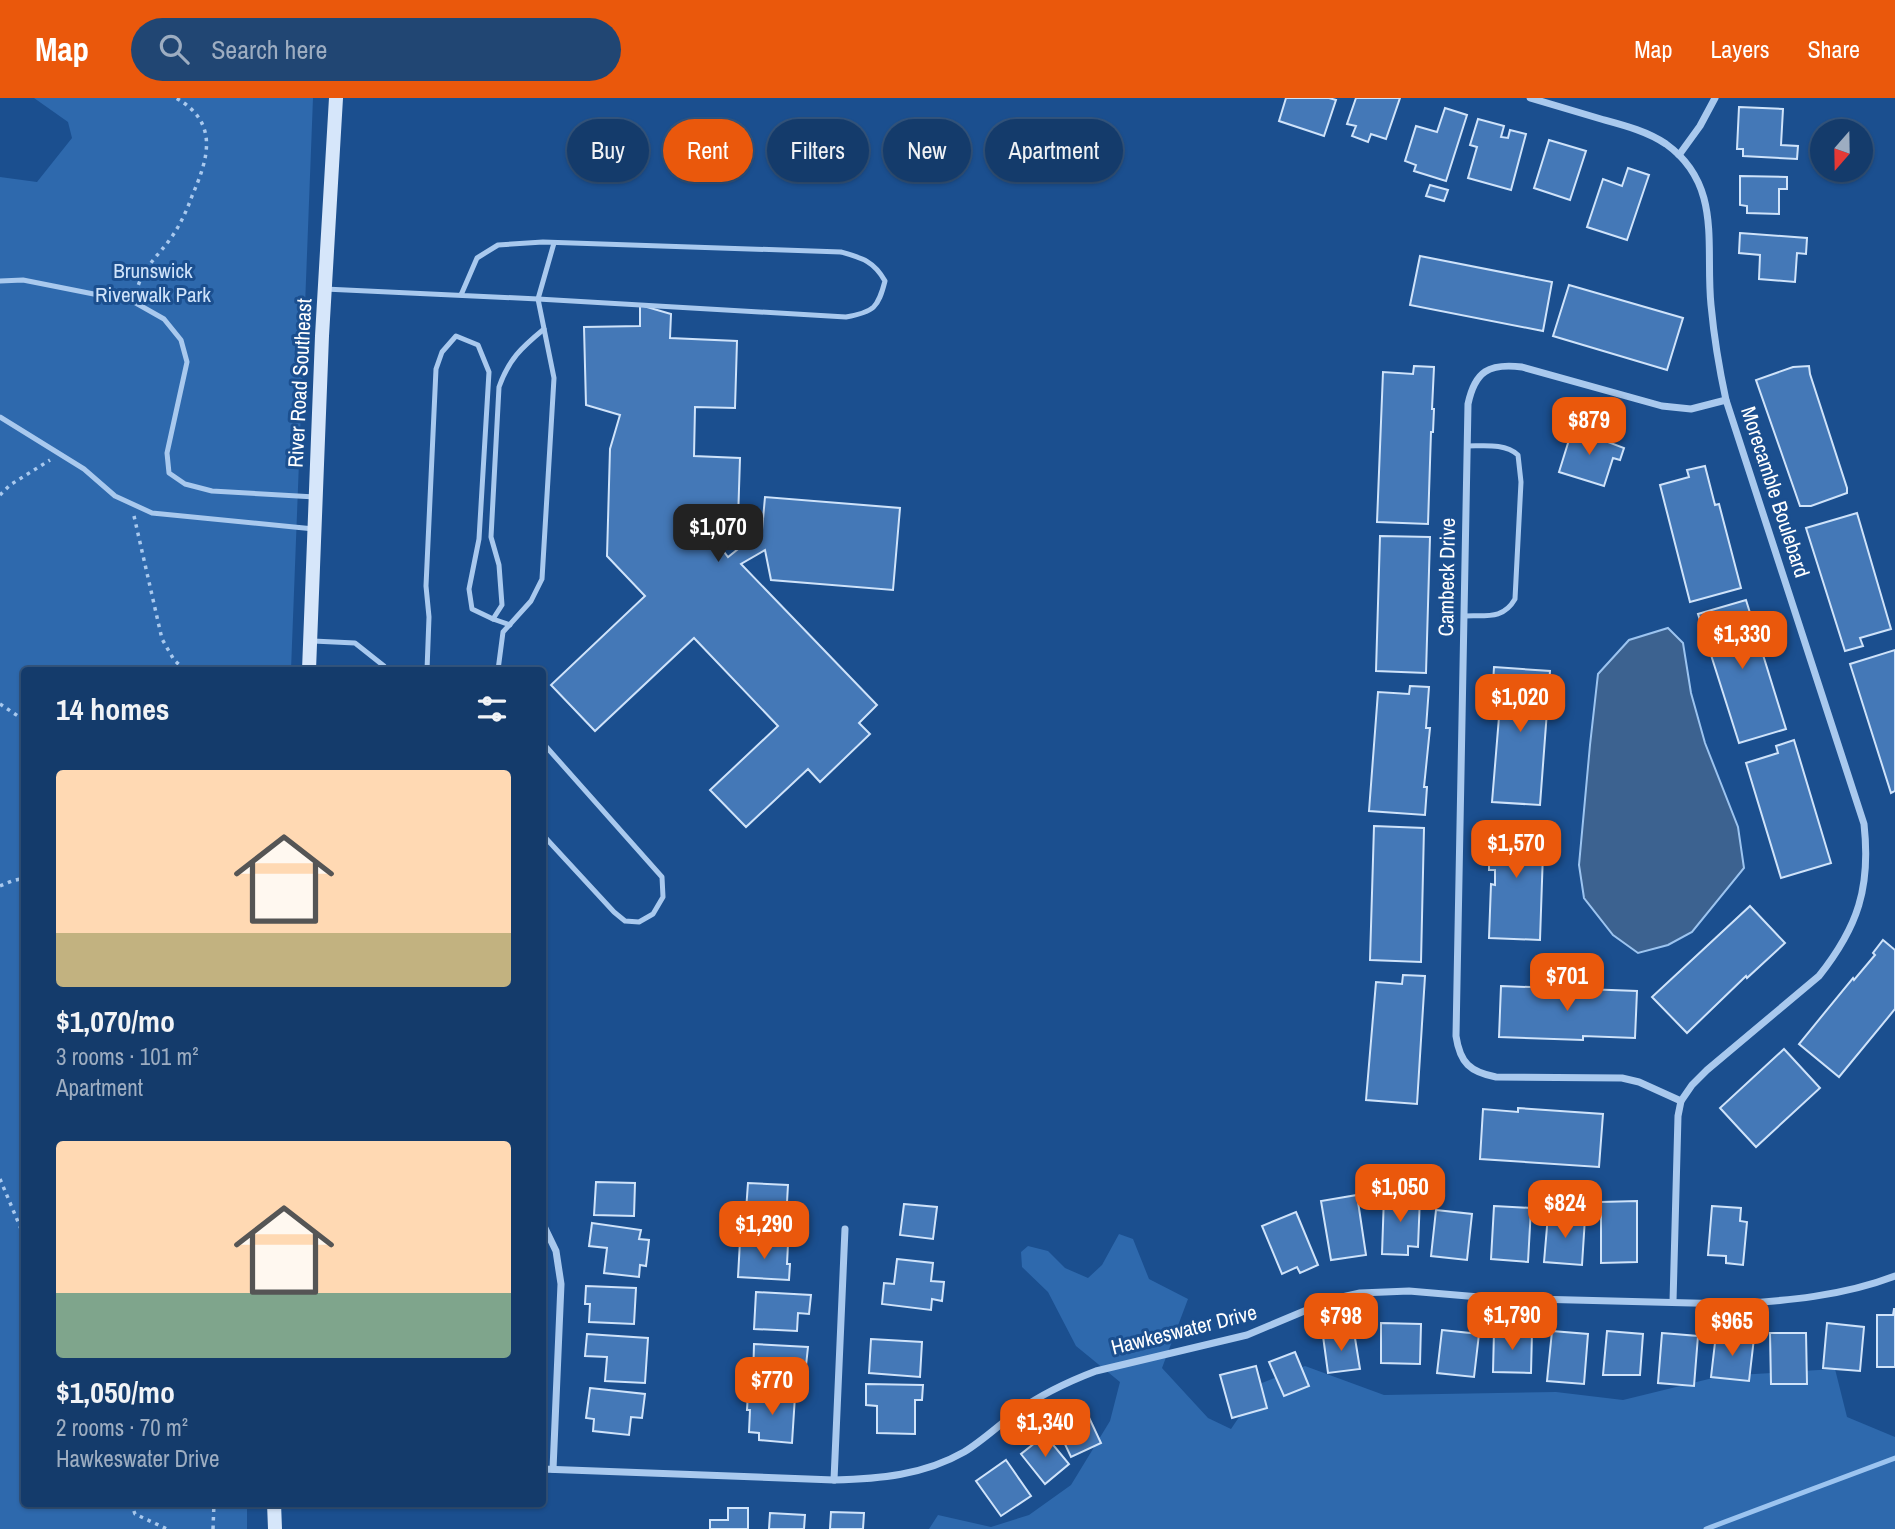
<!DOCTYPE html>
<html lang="en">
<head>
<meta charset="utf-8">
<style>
	:root { --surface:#143b6b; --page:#214673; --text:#f1f3f6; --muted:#9dadc1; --line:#33557e; --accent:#ea580c }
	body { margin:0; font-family:"Archivo Narrow",sans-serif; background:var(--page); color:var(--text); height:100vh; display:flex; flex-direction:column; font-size:26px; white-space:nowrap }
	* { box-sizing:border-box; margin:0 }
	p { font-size:23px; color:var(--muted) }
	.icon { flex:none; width:38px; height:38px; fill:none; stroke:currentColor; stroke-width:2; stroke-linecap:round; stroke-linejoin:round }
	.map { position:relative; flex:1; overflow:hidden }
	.details { position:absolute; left:21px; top:569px; width:525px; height:840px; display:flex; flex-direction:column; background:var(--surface); border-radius:7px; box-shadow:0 2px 5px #0004,0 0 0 2px var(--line) }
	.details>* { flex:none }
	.hud { position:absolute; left:567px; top:21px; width:665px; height:63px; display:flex; gap:14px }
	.needle { width:46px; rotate:200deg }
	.tools { position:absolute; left:1810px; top:21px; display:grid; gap:14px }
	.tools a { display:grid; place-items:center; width:63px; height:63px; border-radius:50%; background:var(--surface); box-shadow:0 2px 5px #0004,0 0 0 2px var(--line); font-size:35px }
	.price { position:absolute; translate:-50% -60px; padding:0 16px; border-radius:14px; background:var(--accent); color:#fff; font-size:23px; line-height:46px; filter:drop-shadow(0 2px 4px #0008) }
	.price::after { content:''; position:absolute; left:50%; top:42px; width:21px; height:16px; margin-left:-10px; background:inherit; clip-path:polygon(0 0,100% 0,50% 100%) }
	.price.current { background:#222; color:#fff }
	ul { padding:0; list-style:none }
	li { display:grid; align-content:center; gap:14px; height:371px; padding:0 35px }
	li span { display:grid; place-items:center; height:217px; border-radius:7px; color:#555 }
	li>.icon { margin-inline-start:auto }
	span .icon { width:126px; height:126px; fill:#fffc; stroke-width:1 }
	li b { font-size:30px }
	h2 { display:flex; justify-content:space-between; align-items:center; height:84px; padding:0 35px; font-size:30px }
	.tag { padding:0 24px; border-radius:32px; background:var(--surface); box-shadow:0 2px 5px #0004,0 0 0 2px var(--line); font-size:24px; line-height:63px }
	.tag.current { background:var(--accent); color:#fff }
	header { display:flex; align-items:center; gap:42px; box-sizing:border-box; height:98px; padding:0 35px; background:var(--accent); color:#fff }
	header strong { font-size:33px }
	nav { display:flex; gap:38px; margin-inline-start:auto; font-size:24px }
	.search { width:490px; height:63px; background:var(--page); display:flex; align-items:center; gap:18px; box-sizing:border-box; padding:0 24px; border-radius:38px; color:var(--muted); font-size:26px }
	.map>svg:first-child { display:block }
	.green { fill:#2e69ad }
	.water { fill:#3c6290; stroke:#9cc4f0; stroke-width:2 }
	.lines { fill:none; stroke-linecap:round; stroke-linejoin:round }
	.stream { stroke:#9cc4f0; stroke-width:5 }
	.building { fill:#4478b7; stroke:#cfe3fa; stroke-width:2 }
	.path { stroke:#a9c9ee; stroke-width:3.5; stroke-dasharray:3.5 5; stroke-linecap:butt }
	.service { stroke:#a9c9ee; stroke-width:5 }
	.minor { stroke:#a9c9ee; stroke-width:7 }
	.secondary { stroke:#d6e6fa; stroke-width:14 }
	.labels { text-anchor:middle; stroke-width:6; stroke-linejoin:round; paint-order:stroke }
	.park-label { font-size:21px; fill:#cfe3fa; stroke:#1b4f8f }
	.street-label { font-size:21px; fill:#fff; stroke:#1b4f8f }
</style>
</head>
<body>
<header>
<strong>Map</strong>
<div class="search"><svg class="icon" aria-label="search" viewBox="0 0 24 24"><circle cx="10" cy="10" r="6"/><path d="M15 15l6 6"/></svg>Search here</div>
<nav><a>Map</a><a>Layers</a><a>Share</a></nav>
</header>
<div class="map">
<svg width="1895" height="1431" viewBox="0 0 1895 1431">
	<rect width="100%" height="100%" fill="#1b4f8f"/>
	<g class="green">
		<polygon points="34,0 313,0 291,572 24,572 24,1405 247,1405 247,1431 0,1431 0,79 37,84 72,40 68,24"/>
		<polygon points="1119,1136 1133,1141 1149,1181 1188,1201 1162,1270 1208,1320 1231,1331 1262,1285 1305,1268 1384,1297 1556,1294 1623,1302 1721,1278 1835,1271 1847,1319 1895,1339 1895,1431 929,1431 938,1417 991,1429 1029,1417 1071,1387 1110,1323 1120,1284 1076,1248 1048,1194 1022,1169 1021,1154 1028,1148 1048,1153 1065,1170 1088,1180 1102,1167"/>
	</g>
	<polygon class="water" points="1668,530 1683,545 1691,595 1705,645 1738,729 1744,770 1692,834 1668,847 1638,855 1613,837 1584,800 1579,767 1590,647 1598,576 1629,542"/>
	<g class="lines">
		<polyline class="stream" points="1706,1431 1895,1360"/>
	</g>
	<g class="building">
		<polygon points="1286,0 1329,0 1336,2 1324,38 1279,23"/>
		<polygon points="1356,0 1400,0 1386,41 1371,36 1368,44 1352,38 1356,28 1347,26"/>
		<polygon points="1739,9 1783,11 1781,47 1798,48 1797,61 1743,58 1743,51 1737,51"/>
		<polygon points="1445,10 1467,17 1446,83 1414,73 1416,67 1405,63 1416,28 1437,34"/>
		<polygon points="1478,21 1504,28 1501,39 1508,40 1510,32 1526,36 1511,92 1468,80 1477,49 1470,47"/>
		<polygon points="1549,42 1586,53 1570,102 1534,90"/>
		<polygon points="1628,70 1649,77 1627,142 1587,129 1603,81 1622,88"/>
		<polygon points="1740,78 1787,79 1787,91 1779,91 1779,116 1747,115 1747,108 1740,107"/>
		<polygon points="1430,87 1448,92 1444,103 1426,98"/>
		<polygon points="1740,135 1807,140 1806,156 1797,155 1795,184 1759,181 1760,157 1739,155"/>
		<polygon points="1420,158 1552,184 1543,233 1410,207"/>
		<polygon points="1569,187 1683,220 1667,272 1553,238"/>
		<polygon points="640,207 671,216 670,240 737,243 735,310 695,309 694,358 740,360 738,422 698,420 728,459 762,432 765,399 900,410 893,492 771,482 765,452 741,466 877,607 859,625 870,636 820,684 808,671 746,729 710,692 778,628 694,540 595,633 551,587 645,498 607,458 610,351 620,317 586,307 584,229 640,228"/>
		<polygon points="1414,268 1434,269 1432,311 1434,311 1433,334 1431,334 1428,426 1377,424 1383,274 1413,276"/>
		<polygon points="1809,268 1810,276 1847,390 1847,395 1811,408 1800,408 1756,282 1793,269"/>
		<polygon points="1573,329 1610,341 1608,344 1624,350 1620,362 1613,360 1604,388 1559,374"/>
		<polygon points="1705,368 1715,407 1719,406 1741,490 1690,504 1660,387 1689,379 1687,372"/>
		<polygon points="1857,415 1891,531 1860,540 1863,548 1845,553 1806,430"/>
		<polygon points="1380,438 1430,439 1426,575 1376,573"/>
		<polygon points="1746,502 1786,631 1739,645 1698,516"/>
		<polygon points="1895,552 1895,693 1891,695 1850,566"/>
		<polygon points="1494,569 1550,573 1540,707 1492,704 1499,619 1491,618"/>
		<polygon points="1410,588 1429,589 1426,630 1430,630 1424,689 1427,689 1425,717 1369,713 1378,594 1409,596"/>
		<polygon points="1794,642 1831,765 1781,780 1746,665 1778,655 1776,648"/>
		<polygon points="1489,723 1544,725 1540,842 1489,840 1491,786 1495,787 1495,772 1489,772 1489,755 1495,756 1495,741 1488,741"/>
		<polygon points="1374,728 1424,730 1421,864 1370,862"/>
		<polygon points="1750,808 1785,845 1747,880 1746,878 1687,935 1652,899"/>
		<polygon points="1883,842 1895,852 1895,911 1839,979 1799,946 1853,880 1854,882 1875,857 1873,855"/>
		<polygon points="1403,877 1425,878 1417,1006 1366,1002 1376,884 1402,886"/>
		<polygon points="1501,888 1637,893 1635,940 1583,938 1583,942 1499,939"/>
		<polygon points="1784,951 1820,990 1756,1049 1720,1010"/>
		<polygon points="1518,1010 1603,1016 1599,1069 1480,1061 1483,1011 1518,1014"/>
		<polygon points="596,1084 635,1085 634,1118 594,1117"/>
		<polygon points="748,1085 788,1087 787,1104 777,1104 775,1134 741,1132 743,1112 746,1113"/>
		<polygon points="1357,1097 1366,1157 1331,1162 1321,1103"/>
		<polygon points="1384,1098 1420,1099 1418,1149 1408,1148 1408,1157 1382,1156"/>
		<polygon points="1637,1103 1637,1164 1601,1165 1601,1104"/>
		<polygon points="904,1106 937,1109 933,1141 900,1137"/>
		<polygon points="1494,1108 1531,1110 1528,1164 1491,1161"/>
		<polygon points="1712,1108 1741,1110 1740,1123 1747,1124 1743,1167 1726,1165 1726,1158 1708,1157"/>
		<polygon points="1436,1112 1472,1116 1467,1162 1431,1158"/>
		<polygon points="1296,1114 1318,1167 1300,1175 1297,1169 1282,1176 1262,1128"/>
		<polygon points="1548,1117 1585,1120 1582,1167 1544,1164"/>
		<polygon points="592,1125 641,1132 639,1141 649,1142 646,1168 640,1167 639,1179 604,1175 607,1150 589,1148"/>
		<polygon points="740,1143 788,1146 787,1166 790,1166 789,1182 738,1179"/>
		<polygon points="897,1161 933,1165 931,1183 944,1184 942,1203 932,1201 931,1212 882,1206 884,1185 894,1186"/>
		<polygon points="586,1188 636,1190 634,1226 589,1224 590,1206 585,1206"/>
		<polygon points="756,1194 811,1197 809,1216 798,1215 797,1233 754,1231"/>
		<polygon points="1894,1211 1895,1211 1895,1269 1877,1269 1877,1217 1893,1217"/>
		<polygon points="1381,1225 1421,1226 1420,1266 1381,1265"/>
		<polygon points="1827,1225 1864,1229 1860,1273 1823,1270"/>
		<polygon points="1442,1232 1479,1236 1474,1279 1437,1275"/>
		<polygon points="1494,1233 1532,1234 1531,1275 1493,1274"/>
		<polygon points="1552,1233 1588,1236 1584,1286 1547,1283"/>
		<polygon points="1607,1233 1643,1236 1640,1277 1603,1277"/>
		<polygon points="1354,1234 1360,1271 1328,1275 1323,1238"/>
		<polygon points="1662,1235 1698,1238 1694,1288 1658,1285"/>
		<polygon points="1770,1235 1806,1235 1807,1286 1771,1286"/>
		<polygon points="587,1236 648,1240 645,1285 605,1283 607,1259 585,1258"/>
		<polygon points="1716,1236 1754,1240 1749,1283 1711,1279"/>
		<polygon points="871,1241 922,1244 920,1279 869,1275"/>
		<polygon points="754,1246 808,1249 804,1286 753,1283"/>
		<polygon points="1295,1254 1309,1288 1284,1298 1269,1264"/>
		<polygon points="1256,1268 1267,1310 1232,1320 1220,1277"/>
		<polygon points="866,1286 923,1287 922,1302 915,1302 915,1336 877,1335 877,1308 866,1307"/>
		<polygon points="590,1290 645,1296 642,1320 631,1319 629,1337 593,1333 594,1321 586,1320"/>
		<polygon points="748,1295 795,1298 792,1345 759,1342 759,1335 749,1334 750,1312 747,1312"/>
		<polygon points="1085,1311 1101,1345 1071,1359 1055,1325"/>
		<polygon points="1045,1337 1069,1366 1045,1386 1021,1356"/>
		<polygon points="1006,1362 1031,1398 1001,1418 976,1383"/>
		<polygon points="728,1410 748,1410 748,1431 710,1431 710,1422 728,1422"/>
		<polygon points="831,1414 864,1415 863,1431 830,1431"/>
		<polygon points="770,1415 805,1417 804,1431 769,1431"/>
	</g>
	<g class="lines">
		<g class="path">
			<path d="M136 195C142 169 159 158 173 137 181 125 187 112 192 98 208 61 220 25 176 0"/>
			<polyline points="0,397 10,387 50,362"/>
			<polyline points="134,418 162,541 174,562 185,572"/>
			<polyline points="0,606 24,622"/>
			<polyline points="0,788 12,783 24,780"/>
			<polyline points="0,1081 24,1138"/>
			<polyline points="131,1405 135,1416 167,1431"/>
			<polyline points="213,1431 214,1405"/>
		</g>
		<g class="service">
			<polyline points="0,183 23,182 134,204 164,221 181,242 187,264 167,355 169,375 185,386 212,393 315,399"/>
			<path d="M325 191 538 201 846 219C874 214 878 210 885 183 874 163 862 160 841 154L543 144 498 147 477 160 461 197"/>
			<polyline points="0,319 84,371 115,398 152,415 314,431"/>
			<path d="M1465 518C1486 517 1503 522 1515 501L1521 384 1518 357C1505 345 1484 348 1467 348"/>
			<path d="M493 521 502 507 499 467 491 439 499 289C509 261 521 250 544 231"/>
			<polyline points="313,543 355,545 384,568 385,572"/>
			<polyline points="427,572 429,519 426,488 436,271 442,254 456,238 478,247 489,274 479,441 469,491 472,511 493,521 510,527"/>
			<polyline points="498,572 503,534 531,503 542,481 554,280 538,201 554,145"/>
			<polyline points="542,644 662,779 663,799 653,816 639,824 625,823 614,814 542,736"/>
		</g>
		<g class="minor">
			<path d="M1530 0C1554 7 1578 14 1601 21 1623 27 1647 33 1666 46 1723 87 1705 148 1711 207 1714 239 1719 270 1726 302L1864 726C1871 789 1858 829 1819 878L1707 972 1692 987 1681 1003 1678 1018 1673 1204"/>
			<polyline points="1679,57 1700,28 1715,0"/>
			<path d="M1681 1003 1639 984 1622 980 1496 979C1470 974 1460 965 1456 938L1468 306C1475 273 1489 265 1522 269L1662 308 1691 311 1726 302"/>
			<polyline points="542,1124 556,1153 561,1186 553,1371"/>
			<path d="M542 1371 834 1382C879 1381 924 1377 964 1354 982 1343 998 1328 1015 1315 1040 1297 1067 1284 1096 1273L1247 1237 1333 1201 1360 1195 1409 1193 1491 1200 1731 1206C1786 1203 1843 1198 1895 1178"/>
			<polyline points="834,1382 845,1131"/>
		</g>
		<g class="secondary">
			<polyline points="309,572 322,238 336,0"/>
			<polyline points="274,1405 275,1431"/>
		</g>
	</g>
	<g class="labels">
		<g class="park-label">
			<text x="153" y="180">Brunswick<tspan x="153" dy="24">Riverwalk Park</tspan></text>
		</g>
		<g class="street-label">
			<text transform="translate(300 285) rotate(-87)" y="7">River Road Southeast</text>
			<text transform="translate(1775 394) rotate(72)" y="7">Morecamble Boulebard</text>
			<text transform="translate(1447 479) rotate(-89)" y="7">Cambeck Drive</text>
			<text transform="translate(1184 1232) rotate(-14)" y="7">Hawkeswater Drive</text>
		</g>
	</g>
</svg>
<div class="tools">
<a><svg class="needle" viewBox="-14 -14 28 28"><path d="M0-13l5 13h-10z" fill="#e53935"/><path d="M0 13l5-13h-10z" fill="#9dadc1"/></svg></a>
</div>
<b class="price" style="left:1589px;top:359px">$879</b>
<b class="price current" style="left:718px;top:466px">$1,070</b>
<b class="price" style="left:1742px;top:573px">$1,330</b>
<b class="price" style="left:1520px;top:636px">$1,020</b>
<b class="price" style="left:1516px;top:782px">$1,570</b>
<b class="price" style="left:1567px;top:915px">$701</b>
<b class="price" style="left:1400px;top:1126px">$1,050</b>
<b class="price" style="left:1565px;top:1142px">$824</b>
<b class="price" style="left:764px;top:1163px">$1,290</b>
<b class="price" style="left:1512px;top:1254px">$1,790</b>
<b class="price" style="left:1341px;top:1255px">$798</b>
<b class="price" style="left:1732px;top:1260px">$965</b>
<b class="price" style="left:772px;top:1319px">$770</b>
<b class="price" style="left:1045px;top:1361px">$1,340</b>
<div class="hud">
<a class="tag">Buy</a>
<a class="tag current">Rent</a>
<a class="tag">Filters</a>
<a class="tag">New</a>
<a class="tag">Apartment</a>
</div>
<section class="details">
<h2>14 homes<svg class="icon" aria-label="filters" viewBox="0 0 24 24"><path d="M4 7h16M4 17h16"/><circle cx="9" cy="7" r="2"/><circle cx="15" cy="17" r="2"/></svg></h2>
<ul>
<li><span style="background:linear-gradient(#ffd9b3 75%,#c2b280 0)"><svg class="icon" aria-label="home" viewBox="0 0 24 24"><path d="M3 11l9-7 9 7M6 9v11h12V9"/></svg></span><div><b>$1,070/mo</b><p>3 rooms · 101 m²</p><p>Apartment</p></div></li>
<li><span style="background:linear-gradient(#ffd9b3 70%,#7fa58c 0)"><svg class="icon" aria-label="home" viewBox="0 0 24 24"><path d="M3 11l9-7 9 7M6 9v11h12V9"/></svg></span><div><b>$1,050/mo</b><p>2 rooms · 70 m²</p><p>Hawkeswater Drive</p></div></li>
</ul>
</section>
</div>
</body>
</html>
